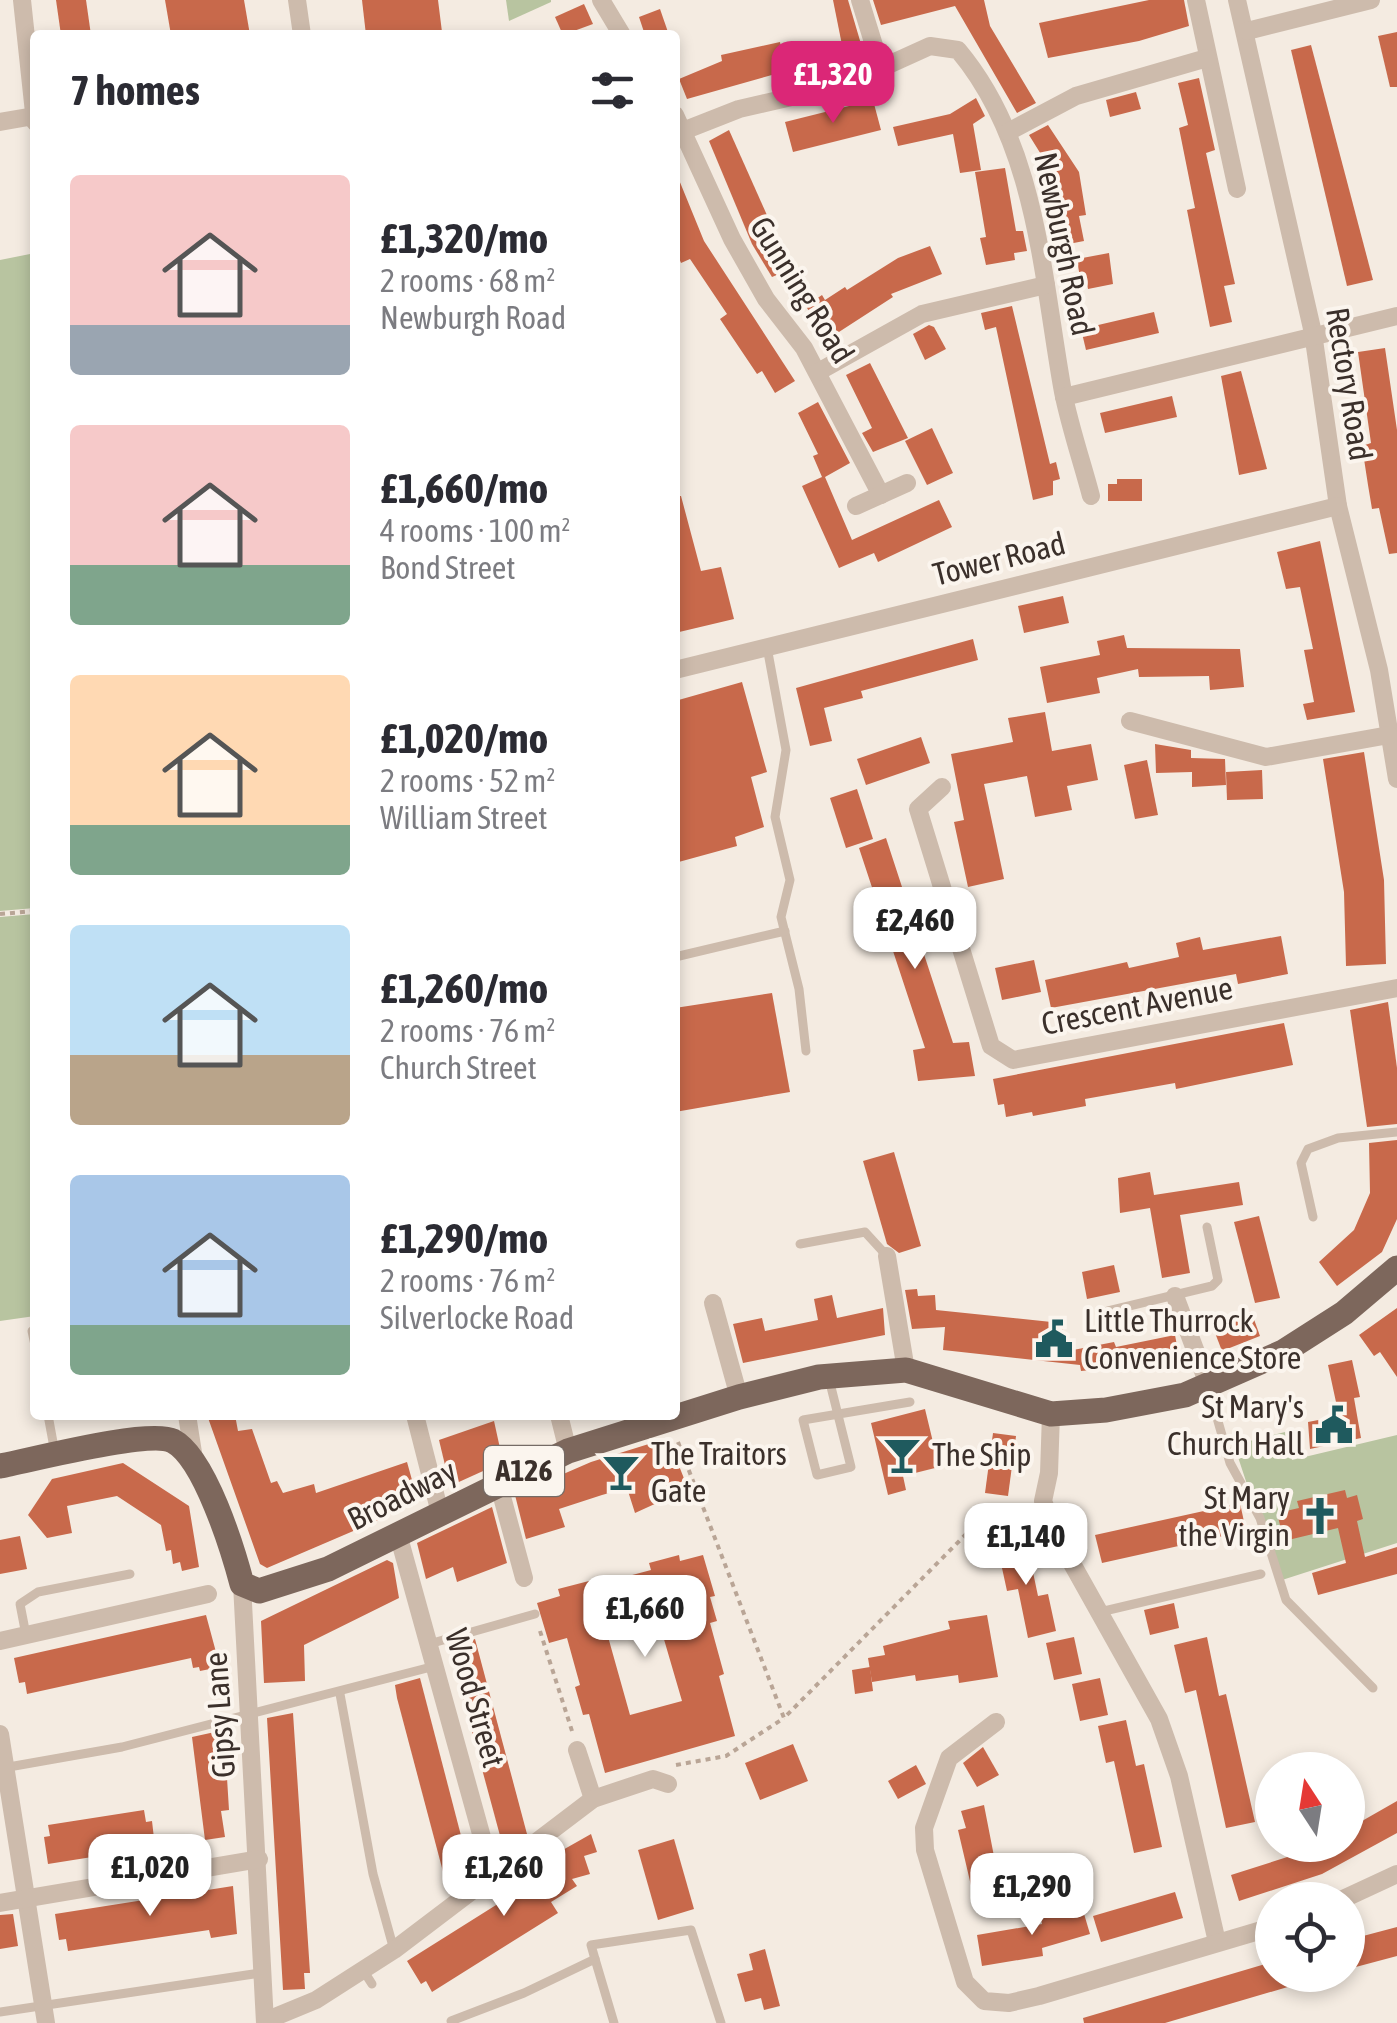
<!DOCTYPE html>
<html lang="en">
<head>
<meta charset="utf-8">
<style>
	:root { --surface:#fff; --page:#f2f2f3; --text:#2b2b33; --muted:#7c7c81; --accent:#db2777 }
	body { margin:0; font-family:"Asap Condensed",sans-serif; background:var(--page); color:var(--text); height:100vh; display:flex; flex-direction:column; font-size:38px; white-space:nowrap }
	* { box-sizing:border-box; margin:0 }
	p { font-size:32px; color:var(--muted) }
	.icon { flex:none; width:55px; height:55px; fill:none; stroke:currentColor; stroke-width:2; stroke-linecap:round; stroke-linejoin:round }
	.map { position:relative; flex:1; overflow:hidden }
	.panel { position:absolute; left:30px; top:30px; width:650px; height:1390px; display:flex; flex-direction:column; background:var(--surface); border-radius:10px; box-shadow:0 5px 15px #0003 }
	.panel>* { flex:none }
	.needle { width:65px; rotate:348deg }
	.buttons { position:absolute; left:1255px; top:1752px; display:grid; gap:20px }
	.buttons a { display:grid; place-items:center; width:110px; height:110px; border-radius:50%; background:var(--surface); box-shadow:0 5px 15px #0003; font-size:50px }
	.price { position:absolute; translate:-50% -85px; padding:0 22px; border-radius:20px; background:#fff; color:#222; font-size:32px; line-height:65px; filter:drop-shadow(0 2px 5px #0008) }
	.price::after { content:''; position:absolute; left:50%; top:60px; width:30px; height:22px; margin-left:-15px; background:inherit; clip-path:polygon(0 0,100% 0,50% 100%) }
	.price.current { background:var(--accent); color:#fff }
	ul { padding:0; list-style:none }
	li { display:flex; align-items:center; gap:30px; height:250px; padding:0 40px }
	li span { display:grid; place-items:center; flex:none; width:280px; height:200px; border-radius:10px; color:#555 }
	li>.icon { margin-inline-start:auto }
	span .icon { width:120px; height:120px; fill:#fffc; stroke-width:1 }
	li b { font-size:42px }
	h2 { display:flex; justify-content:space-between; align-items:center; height:120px; padding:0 40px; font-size:42px }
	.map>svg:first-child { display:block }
	.green { fill:#b8c4a0 }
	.building { fill:#c8694b; fill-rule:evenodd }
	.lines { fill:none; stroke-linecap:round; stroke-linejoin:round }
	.path { stroke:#b9a596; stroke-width:4; stroke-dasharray:5 5; stroke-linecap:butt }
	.lane { stroke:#cdbbac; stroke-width:9 }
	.street { stroke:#cdbbac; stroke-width:18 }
	.primary { stroke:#7d675c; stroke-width:25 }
	.labels { text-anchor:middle; stroke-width:8; stroke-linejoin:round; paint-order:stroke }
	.shield { fill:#fbf5ee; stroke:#756b66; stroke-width:2.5 }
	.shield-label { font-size:30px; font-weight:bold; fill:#3b302b }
	.street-label { font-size:32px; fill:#3b302b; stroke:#fbf5ee }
	.poi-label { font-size:32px; fill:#3b302b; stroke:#fbf5ee; text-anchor:start }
</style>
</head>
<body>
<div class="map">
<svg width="1397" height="2023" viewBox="0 0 1397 2023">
	<rect width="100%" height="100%" fill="#f4ebe1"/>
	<g class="green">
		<polygon points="506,0 551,0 551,2 509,21"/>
		<polygon points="35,253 35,908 0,911 0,260"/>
		<polygon points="35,914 35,1316 0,1321 0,917"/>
		<polygon points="1285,1432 1292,1460 1397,1435 1397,1543 1279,1581 1234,1445"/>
	</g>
	<g class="building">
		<polygon points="56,0 86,0 91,35 61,35"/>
		<polygon points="165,0 244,0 250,35 171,35"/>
		<polygon points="362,0 438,0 442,32 366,35"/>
		<polygon points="833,0 848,0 866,61 847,70"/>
		<polygon points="873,0 984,0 990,26 1036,103 1017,113 955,6 881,25"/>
		<polygon points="1149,0 1184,0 1189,26 1139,41 1048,58 1039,23"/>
		<polygon points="584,4 593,24 563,35 555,17"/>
		<polygon points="660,9 669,35 645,35 639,17"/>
		<polygon points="1397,32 1397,87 1390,87 1378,36"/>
		<polygon points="780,42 786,71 687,99 679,79 722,61 721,55"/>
		<polygon points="1311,45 1373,280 1347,286 1291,50"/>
		<polygon points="1199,78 1215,150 1206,153 1235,284 1224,286 1232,322 1210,327 1187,210 1195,208 1179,128 1188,125 1178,83"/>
		<polygon points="1136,92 1141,109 1110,117 1106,100"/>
		<polygon points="976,98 985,116 973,124 981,170 960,173 953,134 898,146 893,127 950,114"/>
		<polygon points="873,100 881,130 793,152 785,122"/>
		<polygon points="1048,125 1079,172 1086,215 1079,216 1084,241 1053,247 1048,226 1057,224 1047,164 1029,135"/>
		<polygon points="729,130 791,269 772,277 752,244 709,141"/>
		<polygon points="1005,168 1016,231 1023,231 1027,251 1014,253 1015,260 986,265 980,238 986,237 975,172"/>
		<polygon points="675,170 704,241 795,381 775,393 762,371 757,374 720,319 727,314 690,259 681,263 675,248"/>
		<polygon points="930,246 942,274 891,294 893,297 825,341 806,306 822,295 825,300 845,287 847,290 898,258"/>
		<polygon points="1109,253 1113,284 1088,289 1086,277 1080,278 1077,259"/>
		<polygon points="1012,306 1050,464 1056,462 1060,479 1053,481 1053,495 1033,500 996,327 985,330 981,313"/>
		<polygon points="1154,312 1159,333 1086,350 1081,329"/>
		<polygon points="929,325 934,327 946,349 925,360 913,334"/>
		<polygon points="1385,348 1397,430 1397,553 1389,554 1379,508 1372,509 1368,485 1362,446 1371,443 1358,352"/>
		<polygon points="870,363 908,438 873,452 862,433 872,428 846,375"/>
		<polygon points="1241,371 1267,469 1239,475 1221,376"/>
		<polygon points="1172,396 1177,417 1105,433 1100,413"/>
		<polygon points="818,402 850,463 825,477 852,540 939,500 952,527 878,562 874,553 839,568 802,486 822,477 813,456 818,454 798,413"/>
		<polygon points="932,428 953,473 927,485 905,441"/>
		<polygon points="1117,479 1142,479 1142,501 1108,501 1108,484 1117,484"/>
		<polygon points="675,496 681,496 701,571 721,567 734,619 675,633"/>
		<polygon points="1320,541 1355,712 1307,720 1303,704 1314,702 1304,650 1313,649 1300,587 1286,589 1277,552"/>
		<polygon points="1063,596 1069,623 1024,633 1018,606"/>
		<polygon points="1124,635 1127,648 1240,649 1244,687 1210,690 1209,676 1139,677 1138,669 1097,678 1100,693 1047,703 1040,667 1100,655 1097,641"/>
		<polygon points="973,639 978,660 861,691 863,698 824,708 832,741 810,746 796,688"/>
		<polygon points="742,682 767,772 751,777 764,827 735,837 737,846 675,863 675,701"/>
		<polygon points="1045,712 1052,751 1091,744 1098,780 1067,786 1072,810 1035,817 1027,776 984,784 1004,879 968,887 954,822 964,820 951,754 1013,742 1008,718"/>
		<polygon points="921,737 930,763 866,785 857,759"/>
		<polygon points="1155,744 1191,750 1191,758 1225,759 1226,785 1192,787 1192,772 1156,773"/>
		<polygon points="1364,752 1384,880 1386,964 1346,966 1344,892 1323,759"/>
		<polygon points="1147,760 1158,815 1135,819 1124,765"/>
		<polygon points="1262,770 1263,799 1227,800 1226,772"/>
		<polygon points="857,789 873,839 846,848 830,798"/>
		<polygon points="886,838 953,1043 969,1042 975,1076 918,1081 913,1050 925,1048 859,848"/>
		<polygon points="1281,936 1288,974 1238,984 1236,974 1051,1008 1045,980 1127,962 1129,968 1179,957 1176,943 1200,937 1203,950"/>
		<polygon points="1034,960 1041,992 1002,1000 995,968"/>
		<polygon points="772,993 790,1092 675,1112 675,1008"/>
		<polygon points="1388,1002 1397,1068 1397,1124 1367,1127 1350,1010"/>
		<polygon points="1284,1023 1293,1065 1176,1089 1175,1083 1085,1099 1086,1106 1033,1116 1032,1112 1006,1117 1004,1104 998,1105 993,1079"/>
		<polygon points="1397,1140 1397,1219 1382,1252 1337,1286 1319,1262 1354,1230 1370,1193 1369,1143"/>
		<polygon points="894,1152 921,1246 899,1253 887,1244 863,1161"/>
		<polygon points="1150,1172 1154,1195 1239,1182 1243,1205 1180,1215 1190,1273 1162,1278 1150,1208 1120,1213 1118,1178"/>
		<polygon points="1259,1216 1280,1298 1255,1303 1234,1222"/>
		<polygon points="1114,1265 1120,1292 1087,1299 1082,1272"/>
		<polygon points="917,1289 918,1296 935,1295 936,1310 1061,1323 1068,1351 1114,1342 1116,1347 1175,1335 1180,1362 1081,1371 1080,1365 943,1350 945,1327 912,1329 905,1290"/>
		<polygon points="832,1295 837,1318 883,1308 885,1335 743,1363 733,1324 762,1318 765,1331 818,1320 814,1299"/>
		<polygon points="1397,1308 1397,1377 1380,1352 1374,1356 1359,1335"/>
		<polygon points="1251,1311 1260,1336 1222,1351 1212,1325"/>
		<polygon points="1352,1360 1360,1397 1354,1398 1361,1438 1310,1449 1308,1422 1339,1416 1328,1365"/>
		<polygon points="925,1409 939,1467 903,1476 906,1490 888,1495 871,1423"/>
		<polygon points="207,1415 235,1415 238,1431 252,1429 271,1483 277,1481 283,1493 314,1484 316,1493 407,1462 417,1498 414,1503 379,1520 267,1568 260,1564"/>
		<polygon points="494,1421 503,1462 450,1486 439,1440"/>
		<polygon points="993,1433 1016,1436 1008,1496 985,1493"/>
		<polygon points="668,1438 685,1481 678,1483 681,1492 635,1513 627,1488 602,1495 559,1509 565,1527 526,1539 515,1495 591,1462"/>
		<polygon points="123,1463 189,1506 199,1567 182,1571 180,1562 173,1564 171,1550 166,1551 161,1525 117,1496 67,1506 72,1533 47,1538 28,1515 52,1479"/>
		<polygon points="1345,1490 1347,1498 1357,1495 1363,1519 1357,1521 1365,1557 1397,1547 1397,1574 1318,1595 1312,1573 1346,1563 1338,1528 1284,1541 1277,1513 1299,1508 1297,1501"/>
		<polygon points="1240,1503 1246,1531 1102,1563 1095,1535"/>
		<polygon points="492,1507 507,1563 457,1582 453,1567 426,1579 417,1543"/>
		<polygon points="20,1536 27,1569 0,1574 0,1540"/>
		<polygon points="1026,1539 1038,1596 1048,1594 1056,1631 1028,1638 1018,1589 1007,1591 997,1545"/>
		<path d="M679 1555 680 1561 703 1555 715 1596 710 1597 717 1621 710 1623 724 1674 719 1676 735 1736 605 1773 589 1714 583 1715 575 1687 580 1685 567 1638 549 1643 537 1603 560 1596 558 1589 589 1581 591 1586 651 1570 649 1563ZM656 1612 682 1701 630 1715 605 1626Z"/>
		<polygon points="387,1560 393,1563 399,1598 304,1645 305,1681 264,1683 261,1621"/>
		<polygon points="1174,1603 1179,1628 1150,1635 1144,1610"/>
		<polygon points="206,1615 220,1667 200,1671 199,1667 193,1668 191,1658 27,1694 25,1682 19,1683 14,1658"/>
		<polygon points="987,1615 998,1677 959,1683 958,1675 916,1681 915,1675 872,1682 868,1658 885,1655 883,1646 950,1629 948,1621"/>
		<polygon points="1074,1637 1082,1674 1054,1680 1046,1643"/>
		<polygon points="1207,1637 1219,1696 1226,1694 1255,1822 1226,1828 1196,1690 1185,1693 1174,1645"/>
		<polygon points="475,1639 527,1834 502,1843 449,1647"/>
		<polygon points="870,1667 873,1691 855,1694 852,1670"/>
		<polygon points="420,1678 471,1874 446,1883 397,1698 395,1685"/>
		<polygon points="1100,1678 1108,1715 1080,1721 1072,1684"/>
		<polygon points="293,1713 310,1973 304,1973 305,1989 283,1990 267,1718"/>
		<polygon points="1126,1720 1136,1766 1144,1764 1162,1847 1134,1853 1114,1761 1106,1763 1098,1726"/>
		<polygon points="224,1730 229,1810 221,1811 225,1837 205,1840 192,1737"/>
		<polygon points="793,1744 808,1781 760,1800 745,1763"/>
		<polygon points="983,1747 999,1775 977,1787 963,1763"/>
		<polygon points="916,1765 926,1784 898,1799 888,1781"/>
		<polygon points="1397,1801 1397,1833 1322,1874 1239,1901 1231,1875 1325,1845 1348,1845 1348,1829"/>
		<polygon points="984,1805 1000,1887 973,1894 958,1830 966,1828 961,1811"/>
		<polygon points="144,1810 146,1822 152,1821 155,1847 48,1864 44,1837 50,1836 48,1825"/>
		<polygon points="591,1834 597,1852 584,1856 590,1874 572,1879 577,1886 551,1902 558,1913 432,1992 426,1981 421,1984 407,1961 544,1875 538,1864"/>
		<polygon points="674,1839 694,1909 658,1920 638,1850"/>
		<polygon points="233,1886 237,1934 211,1938 209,1930 68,1951 66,1939 59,1940 55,1914"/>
		<polygon points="1175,1892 1183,1918 1101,1942 1093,1916"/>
		<polygon points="1082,1907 1090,1934 1042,1948 1043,1956 982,1966 977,1935 1042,1924 1041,1919"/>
		<polygon points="13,1914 18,1946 0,1949 0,1915"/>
		<polygon points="1397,1927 1397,1956 1352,1968 1348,1940"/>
		<polygon points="765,1949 780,2006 764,2010 761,1998 745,2002 737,1974 753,1970 749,1954"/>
		<polygon points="1272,1962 1272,1975 1307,1975 1308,1981 1165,2023 1084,2023 1083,2018"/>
	</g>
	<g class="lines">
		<g class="path">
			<polyline points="0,914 35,911"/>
			<polyline points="678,1442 784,1718 980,1520 1024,1507"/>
			<polyline points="540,1631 572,1731"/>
			<polyline points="676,1765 726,1756 784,1718"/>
		</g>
		<g class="lane">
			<polyline points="767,647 786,750 775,817 790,880 781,917 799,989 806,1051"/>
			<polyline points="675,957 785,931"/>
			<polyline points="1313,1217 1301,1163 1308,1149 1338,1138 1397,1132"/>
			<polyline points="800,1244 865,1232 887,1256"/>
			<polyline points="1108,1311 1212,1286 1218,1280 1207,1227"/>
			<polyline points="32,1331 35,1345"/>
			<polyline points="829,1379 851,1467 817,1475 803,1420 910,1402"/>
			<polyline points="1209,1390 1230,1463 1260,1518 1286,1600 1373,1688"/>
			<polyline points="48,1415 55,1453"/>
			<polyline points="1100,1612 1261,1574"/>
			<polyline points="26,1635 20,1604 38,1592 130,1574"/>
			<polyline points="429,1644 535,1614"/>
			<polyline points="340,1694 373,1874 394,1950"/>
			<polyline points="3,1768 122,1747 435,1666"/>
			<polyline points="183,1850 186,1871"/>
			<polyline points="595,1959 591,1945 691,1930 721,2023"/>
			<polyline points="363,1970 372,1984"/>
			<polyline points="0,2012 260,1973"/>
			<polyline points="451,2021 524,1993 595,1959 614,2023"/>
		</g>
		<g class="street">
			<polyline points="22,0 35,122"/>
			<polyline points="297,0 302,35"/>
			<polyline points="601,0 622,35"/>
			<polyline points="860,0 881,68"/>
			<polyline points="1196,0 1237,189"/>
			<polyline points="1237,0 1313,333 1338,506 1379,670 1397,779"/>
			<polyline points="1247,31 1371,0"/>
			<polyline points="675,115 732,239 766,299 804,348 881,495"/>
			<polyline points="0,122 34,116"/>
			<path d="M683 131 739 109 844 85 930 46 958 50C1037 144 1042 276 1063 392 1070 427 1082 462 1091 496"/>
			<polyline points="1008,132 1076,96 1207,58"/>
			<polyline points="818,372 922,314 1046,285"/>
			<polyline points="1064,397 1397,316"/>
			<polyline points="856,506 907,483"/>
			<polyline points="675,670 1338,506"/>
			<polyline points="1130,721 1266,757 1389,735"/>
			<polyline points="942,787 918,809 991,1046 1013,1060 1397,988"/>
			<polyline points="887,1256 906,1370"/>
			<polyline points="1175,1296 1209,1387"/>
			<polyline points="713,1303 739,1397"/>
			<polyline points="1051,1414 1049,1473 1043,1501 1056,1535 1159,1719 1179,1776 1217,1942"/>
			<polyline points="187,1415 194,1459"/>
			<polyline points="415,1415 440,1513"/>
			<polyline points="559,1415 568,1451"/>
			<polyline points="498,1482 524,1578"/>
			<polyline points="398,1534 493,1877"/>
			<polyline points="242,1584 265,2023"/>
			<polyline points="0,1641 208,1594"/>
			<polyline points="996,1722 949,1758 924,1828 925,1850 965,1982 984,2001 1009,2003 1039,1996 1272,1927"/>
			<polyline points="0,1734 46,2023"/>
			<polyline points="577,1750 593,1799"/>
			<polyline points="1341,1900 1397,1874"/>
			<polyline points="0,1903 259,1859"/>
			<polyline points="265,2021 316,2000 394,1950 593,1799 653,1779 668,1784"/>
		</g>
		<path class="primary" d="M0 1466C32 1460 149 1429 173 1441 205 1458 233 1550 242 1584L259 1591 328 1569 568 1451 739 1397 819 1377 906 1370 1051 1414 1106 1410 1185 1395 1283 1352 1344 1313 1397 1268"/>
	</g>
	<defs>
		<g id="civic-bare" transform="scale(3)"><path d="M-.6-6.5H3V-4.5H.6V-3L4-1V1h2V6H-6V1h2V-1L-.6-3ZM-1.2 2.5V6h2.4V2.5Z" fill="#1f5a5e" stroke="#fbf5ee" stroke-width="2.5" paint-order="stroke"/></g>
		<g id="bar-bare" transform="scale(3)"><path d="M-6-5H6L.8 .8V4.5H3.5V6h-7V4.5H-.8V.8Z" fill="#1f5a5e" stroke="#fbf5ee" stroke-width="2.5" paint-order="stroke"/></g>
		<g id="church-bare" transform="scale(3)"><path d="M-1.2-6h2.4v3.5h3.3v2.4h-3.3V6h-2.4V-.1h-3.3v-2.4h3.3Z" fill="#1f5a5e" stroke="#fbf5ee" stroke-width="2.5" paint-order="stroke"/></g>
	</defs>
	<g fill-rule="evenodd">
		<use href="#civic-bare" x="1054" y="1339"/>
		<use href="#civic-bare" x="1334" y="1425"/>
		<use href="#bar-bare" x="902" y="1455"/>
		<use href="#bar-bare" x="621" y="1472"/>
		<use href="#church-bare" x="1320" y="1516"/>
	</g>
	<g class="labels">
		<rect class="shield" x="484" y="1446" width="80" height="50" rx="8"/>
		<g class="shield-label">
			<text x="524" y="1481">A126</text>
		</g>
		<g class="street-label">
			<text transform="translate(1064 244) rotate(78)" y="11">Newburgh Road</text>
			<text transform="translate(802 290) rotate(58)" y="11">Gunning Road</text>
			<text transform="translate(1349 384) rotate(81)" y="11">Rectory Road</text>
			<text transform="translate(999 559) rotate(-14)" y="11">Tower Road</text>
			<text transform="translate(1137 1006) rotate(-11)" y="11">Crescent Avenue</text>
			<text transform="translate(402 1495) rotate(-27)" y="11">Broadway</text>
			<text transform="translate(475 1698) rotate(74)" y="11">Wood Street</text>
			<text transform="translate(220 1715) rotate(-94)" y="11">Gipsy Lane</text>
		</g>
		<g class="poi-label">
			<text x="1084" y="1332">Little Thurrock<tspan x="1084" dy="37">Convenience Store</tspan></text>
			<text x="1304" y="1418" text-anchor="end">St Mary's<tspan x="1304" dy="37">Church Hall</tspan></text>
			<text x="651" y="1465">The Traitors<tspan x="651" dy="37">Gate</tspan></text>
			<text x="932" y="1466">The Ship</text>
			<text x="1290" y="1509" text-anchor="end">St Mary<tspan x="1290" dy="37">the Virgin</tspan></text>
		</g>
	</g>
</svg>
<div class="buttons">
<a><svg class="needle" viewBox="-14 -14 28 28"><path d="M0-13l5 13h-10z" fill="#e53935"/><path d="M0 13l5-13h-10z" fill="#7c7c81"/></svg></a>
<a><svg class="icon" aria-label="locate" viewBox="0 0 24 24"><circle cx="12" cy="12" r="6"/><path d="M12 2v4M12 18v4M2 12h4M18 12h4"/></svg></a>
</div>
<b class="price current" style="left:833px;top:126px">£1,320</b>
<b class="price" style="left:915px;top:972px">£2,460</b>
<b class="price" style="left:1026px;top:1588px">£1,140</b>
<b class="price" style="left:645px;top:1660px">£1,660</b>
<b class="price" style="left:150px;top:1919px">£1,020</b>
<b class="price" style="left:504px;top:1919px">£1,260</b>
<b class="price" style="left:1032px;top:1938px">£1,290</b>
<section class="panel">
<h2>7 homes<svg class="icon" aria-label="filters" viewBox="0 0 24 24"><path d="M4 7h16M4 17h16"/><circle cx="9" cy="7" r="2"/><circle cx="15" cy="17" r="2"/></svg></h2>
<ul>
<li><span style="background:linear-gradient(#f6c9c9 75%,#9aa5b1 0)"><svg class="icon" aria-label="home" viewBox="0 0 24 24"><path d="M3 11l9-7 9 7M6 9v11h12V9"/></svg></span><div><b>£1,320/mo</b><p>2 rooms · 68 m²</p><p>Newburgh Road</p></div></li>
<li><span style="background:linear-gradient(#f6c9c9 70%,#7fa58c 0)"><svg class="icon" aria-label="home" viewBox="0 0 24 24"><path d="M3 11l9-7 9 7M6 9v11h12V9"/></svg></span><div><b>£1,660/mo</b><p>4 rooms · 100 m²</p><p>Bond Street</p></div></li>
<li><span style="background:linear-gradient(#ffd9b3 75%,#7fa58c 0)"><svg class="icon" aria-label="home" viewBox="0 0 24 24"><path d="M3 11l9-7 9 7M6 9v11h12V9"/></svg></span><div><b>£1,020/mo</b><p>2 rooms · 52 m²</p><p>William Street</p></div></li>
<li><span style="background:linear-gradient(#bfe0f5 65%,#b9a48a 0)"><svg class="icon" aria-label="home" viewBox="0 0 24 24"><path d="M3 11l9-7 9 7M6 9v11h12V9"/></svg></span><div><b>£1,260/mo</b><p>2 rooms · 76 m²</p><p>Church Street</p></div></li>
<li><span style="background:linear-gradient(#a9c7e8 75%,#7fa58c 0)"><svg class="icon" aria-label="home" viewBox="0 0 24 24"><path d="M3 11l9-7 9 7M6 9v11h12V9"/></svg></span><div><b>£1,290/mo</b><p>2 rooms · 76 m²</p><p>Silverlocke Road</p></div></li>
</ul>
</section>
</div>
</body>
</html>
